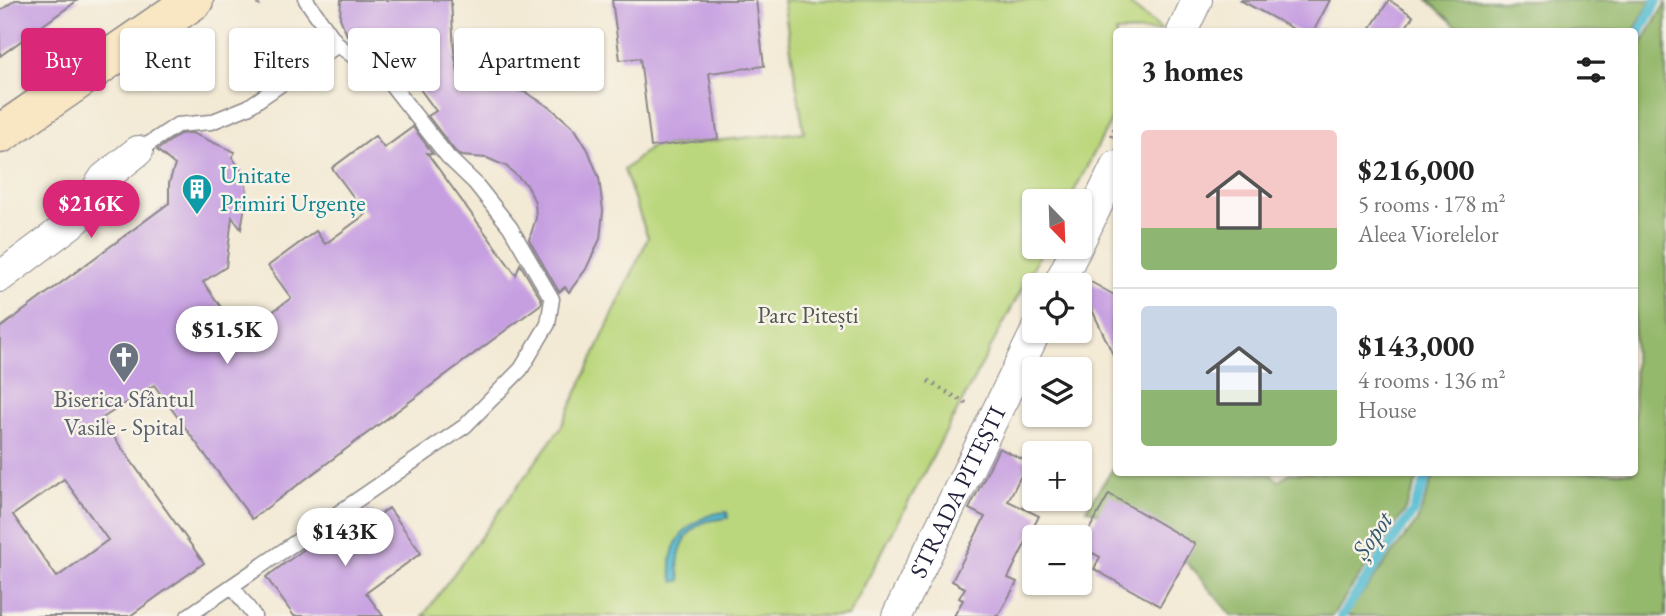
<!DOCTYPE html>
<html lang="en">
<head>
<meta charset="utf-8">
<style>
	:root { --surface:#fff; --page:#f6f6f6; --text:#222; --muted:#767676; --line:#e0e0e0; --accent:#db2777 }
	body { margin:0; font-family:"EB Garamond",serif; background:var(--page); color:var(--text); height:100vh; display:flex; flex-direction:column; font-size:26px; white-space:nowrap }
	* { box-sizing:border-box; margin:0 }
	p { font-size:23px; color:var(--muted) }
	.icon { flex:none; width:38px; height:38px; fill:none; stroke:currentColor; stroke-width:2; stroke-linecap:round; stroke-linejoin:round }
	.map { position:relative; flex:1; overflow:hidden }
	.details { position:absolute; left:1113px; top:28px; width:525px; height:448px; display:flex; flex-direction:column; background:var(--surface); border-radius:7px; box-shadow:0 2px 5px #0004 }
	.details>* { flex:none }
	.hud { position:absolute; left:21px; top:28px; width:665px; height:63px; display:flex; gap:14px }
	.needle { width:46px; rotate:157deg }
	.buttons { position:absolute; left:1022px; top:189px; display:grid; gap:14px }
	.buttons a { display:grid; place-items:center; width:70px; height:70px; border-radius:7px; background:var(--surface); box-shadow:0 2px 5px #0004; font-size:35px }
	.price { position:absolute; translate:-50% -60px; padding:0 16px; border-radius:24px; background:#fff; color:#222; font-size:23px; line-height:46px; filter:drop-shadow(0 2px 4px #0008) }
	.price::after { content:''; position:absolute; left:50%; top:42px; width:21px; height:16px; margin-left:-10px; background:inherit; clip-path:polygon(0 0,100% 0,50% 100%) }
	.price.active { background:var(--accent); color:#fff }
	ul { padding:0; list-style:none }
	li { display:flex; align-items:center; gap:21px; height:175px; padding:0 28px }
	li+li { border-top:2px solid var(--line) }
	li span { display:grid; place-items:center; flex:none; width:196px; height:140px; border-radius:7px; color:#555 }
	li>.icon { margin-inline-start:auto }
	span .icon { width:84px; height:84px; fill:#fffc; stroke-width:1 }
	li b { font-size:30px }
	h2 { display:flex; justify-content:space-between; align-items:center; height:84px; padding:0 28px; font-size:30px }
	.tag { padding:0 24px; border-radius:7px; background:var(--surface); box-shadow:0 2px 5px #0004; font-size:24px; line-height:63px }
	.tag.active { background:var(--accent); color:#fff }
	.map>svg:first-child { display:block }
	.green { fill:#bbd77d; stroke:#6e7c5c; stroke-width:2 }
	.forest { fill:#94b86c; stroke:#5b6d54; stroke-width:2 }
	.water { fill:#54bcd1; stroke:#3b6f86; stroke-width:2 }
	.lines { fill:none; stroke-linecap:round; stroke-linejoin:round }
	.stream { stroke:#54bcd1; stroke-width:10 }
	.building { fill:#c69fe1; fill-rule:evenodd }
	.service-casing { stroke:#8a8688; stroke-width:17 }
	.minor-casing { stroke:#8a8688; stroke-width:32 }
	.secondary-casing { stroke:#8a8688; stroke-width:41 }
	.path { stroke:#8a8688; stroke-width:4.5; stroke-dasharray:2 5; stroke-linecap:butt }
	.service { stroke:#fff; stroke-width:14 }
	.minor { stroke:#fff; stroke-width:30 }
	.secondary { stroke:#f9e7c3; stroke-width:38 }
	.labels { text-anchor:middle; stroke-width:5; stroke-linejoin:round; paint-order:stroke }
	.culture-label { font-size:24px; fill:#0d838f; stroke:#f7f3e8; text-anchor:start }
	.park-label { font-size:24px; fill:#50584f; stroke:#f7f3e8 }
	.worship-label { font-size:24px; fill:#5b616d; stroke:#f7f3e8 }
	.street-label { font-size:24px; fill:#22223b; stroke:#f7f3e8 }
	.water-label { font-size:26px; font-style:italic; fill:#345870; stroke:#f7f3e8 }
</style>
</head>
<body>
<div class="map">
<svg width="1666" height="616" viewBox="0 0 1666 616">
	<rect width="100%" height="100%" fill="#f7f3e8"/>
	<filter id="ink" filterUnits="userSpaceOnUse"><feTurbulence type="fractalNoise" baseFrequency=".0143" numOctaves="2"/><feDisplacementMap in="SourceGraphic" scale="14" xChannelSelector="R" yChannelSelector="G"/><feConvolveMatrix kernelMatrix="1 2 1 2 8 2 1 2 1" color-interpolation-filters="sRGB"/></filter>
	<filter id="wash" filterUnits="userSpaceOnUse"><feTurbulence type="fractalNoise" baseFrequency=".00686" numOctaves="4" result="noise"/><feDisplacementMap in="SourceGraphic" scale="28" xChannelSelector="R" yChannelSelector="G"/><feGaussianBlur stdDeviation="1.57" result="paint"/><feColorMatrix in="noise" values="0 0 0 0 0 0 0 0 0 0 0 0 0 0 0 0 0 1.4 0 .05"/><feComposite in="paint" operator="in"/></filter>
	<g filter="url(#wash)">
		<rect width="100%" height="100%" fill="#f3ead5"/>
		<polygon class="green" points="783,0 1124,0 1161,29 1159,31 1116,32 1116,111 1069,201 1034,201 1034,247 1044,247 848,616 423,616 561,427 648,238 624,170 651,147 804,132"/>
		<g class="forest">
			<polygon points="1428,0 1652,0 1634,31 1467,32 1455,25"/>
			<polygon points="1666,2 1666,616 1345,616 1417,521 1435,473 1634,472 1635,55"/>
			<polygon points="1116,464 1116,472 1269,473 1279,481 1289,473 1420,473 1405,511 1332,616 1232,616 1166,538 1086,509"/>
		</g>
		<path class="water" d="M727 512 728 518C721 519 712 519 705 522 683 530 673 560 681 580L674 582C661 545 692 514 727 512Z"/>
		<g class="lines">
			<g class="stream">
				<polyline points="1634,43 1657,0"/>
				<polyline points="1341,616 1413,512 1429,472"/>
			</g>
		</g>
		<g id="blocks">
			<g class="building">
				<polygon points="15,0 78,0 0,56 0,11"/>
				<polygon points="341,0 451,0 454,51 461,88 495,86 525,92 551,108 575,129 588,150 599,178 603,211 600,239 586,269 569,292 565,287 559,292 529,240 536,218 535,202 527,185 506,166 487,158 461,156 455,151 428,116 436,111 403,66 367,55 347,35 340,18"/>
				<polygon points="612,0 756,0 764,66 709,73 718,139 651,147 640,58 620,60"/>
				<polygon points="1240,0 1330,0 1313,32 1299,32"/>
				<polygon points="1389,0 1413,16 1403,32 1368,32"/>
				<path d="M413 127 433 154 427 153 516 275 520 264 542 301 541 304 252 519 154 385 101 419 204 563 130 616H0V328L169 203V183L175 165 157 150 180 134 192 133 235 152 232 157 245 176 247 194 241 229 232 217 226 267 203 282 241 335 291 298 268 266 316 231 325 244 366 214 332 168 375 136 384 148ZM64 479 108 540 57 577 13 515Z"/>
				<polygon points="1082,277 1116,296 1116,361 1079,282"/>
				<polygon points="999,448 1028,462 1008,501 1039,516 1008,578 1017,582 998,616 954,616 963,600 959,598 965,588 952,581 985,517 969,509"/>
				<polygon points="1109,494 1195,544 1160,606 1094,569 1100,557 1080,546"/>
				<polygon points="389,508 421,553 366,593 383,616 294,616 266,577 325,534 329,538 369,510 375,518"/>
			</g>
		</g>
	</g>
	<g filter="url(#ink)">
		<use href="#blocks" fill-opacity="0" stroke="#8a8688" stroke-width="2"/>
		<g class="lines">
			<g class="service-casing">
				<g id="service">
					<polyline points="138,151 177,125 211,122 248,107 338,45"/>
					<polyline points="232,586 254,616"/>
					<polyline points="188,616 465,426 521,369 548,324 552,299 510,227 475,183 448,157 390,83 338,45 306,0"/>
				</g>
			</g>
			<g class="minor-casing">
				<g id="minor">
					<polyline points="1182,32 1197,0"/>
					<polyline points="1080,241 1116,166"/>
					<polyline points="0,277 77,219 104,178 138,151"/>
					<polyline points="1058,285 1077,247"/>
					<path id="s1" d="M897 616 1036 331"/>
				</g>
			</g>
			<g class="secondary-casing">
				<polyline id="secondary" points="0,134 194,0"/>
			</g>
			<g class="path">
				<polyline points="258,6 260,0"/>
				<polyline points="1111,137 1116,125"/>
				<polyline points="928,381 969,405"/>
			</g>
			<use href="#service" class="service"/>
			<use href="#minor" class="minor"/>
			<use href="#secondary" class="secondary"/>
		</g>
	</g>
	<defs>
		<g id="building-pin" transform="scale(1.575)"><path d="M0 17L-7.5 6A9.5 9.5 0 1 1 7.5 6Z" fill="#0f9aa8" stroke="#f7f3e8"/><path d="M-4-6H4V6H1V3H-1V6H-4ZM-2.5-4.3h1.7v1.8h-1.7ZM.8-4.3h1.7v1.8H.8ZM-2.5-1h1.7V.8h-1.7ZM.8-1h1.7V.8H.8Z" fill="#fff"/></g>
		<g id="church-pin" transform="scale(1.575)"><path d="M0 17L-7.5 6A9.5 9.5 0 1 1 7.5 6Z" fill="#6b7280" stroke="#f7f3e8"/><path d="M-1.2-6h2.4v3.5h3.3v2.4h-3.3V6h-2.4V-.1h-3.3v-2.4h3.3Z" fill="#fff"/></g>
	</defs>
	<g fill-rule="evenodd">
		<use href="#building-pin" x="197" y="189"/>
		<use href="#church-pin" x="124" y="357"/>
	</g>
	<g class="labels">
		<g class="culture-label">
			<text x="220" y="183">Unitate<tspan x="220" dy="28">Primiri Urgențe</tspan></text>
		</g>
		<g class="park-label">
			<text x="808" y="323">Parc Pitești</text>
		</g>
		<g class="worship-label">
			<text x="124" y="407">Biserica Sfântul<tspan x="124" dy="28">Vasile - Spital</tspan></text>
		</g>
		<g class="street-label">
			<text dy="8" stroke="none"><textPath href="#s1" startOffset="138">STRADA PITEȘTI</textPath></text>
		</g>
		<g class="water-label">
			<text transform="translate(1372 535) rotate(-55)" y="9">Șopot</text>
		</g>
	</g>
</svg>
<div class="buttons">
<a><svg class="needle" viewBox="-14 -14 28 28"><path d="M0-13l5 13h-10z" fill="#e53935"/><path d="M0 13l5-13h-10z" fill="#767676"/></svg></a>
<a><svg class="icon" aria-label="locate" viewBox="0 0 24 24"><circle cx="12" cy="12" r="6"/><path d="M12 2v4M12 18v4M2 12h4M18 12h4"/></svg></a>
<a><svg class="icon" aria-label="layers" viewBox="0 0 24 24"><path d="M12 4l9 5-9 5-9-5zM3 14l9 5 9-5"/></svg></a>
<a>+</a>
<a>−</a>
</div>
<b class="price active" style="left:91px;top:240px">$216K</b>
<b class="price" style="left:227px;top:366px">$51.5K</b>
<b class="price" style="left:345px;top:568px">$143K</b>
<div class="hud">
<a class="tag active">Buy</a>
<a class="tag">Rent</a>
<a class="tag">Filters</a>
<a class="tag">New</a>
<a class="tag">Apartment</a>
</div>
<section class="details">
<h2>3 homes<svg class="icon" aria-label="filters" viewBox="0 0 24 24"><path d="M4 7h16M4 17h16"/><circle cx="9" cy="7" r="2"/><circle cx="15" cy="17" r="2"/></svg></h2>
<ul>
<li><span style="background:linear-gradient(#f6c9c9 70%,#8fb573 0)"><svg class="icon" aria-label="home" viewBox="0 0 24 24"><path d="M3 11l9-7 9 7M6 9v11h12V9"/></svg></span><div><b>$216,000</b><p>5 rooms · 178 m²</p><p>Aleea Viorelelor</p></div></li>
<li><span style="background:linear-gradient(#c9d6e8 60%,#8fb573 0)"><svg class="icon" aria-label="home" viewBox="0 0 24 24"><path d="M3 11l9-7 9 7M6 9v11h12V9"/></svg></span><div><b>$143,000</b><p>4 rooms · 136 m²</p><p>House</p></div></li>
</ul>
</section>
</div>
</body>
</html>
